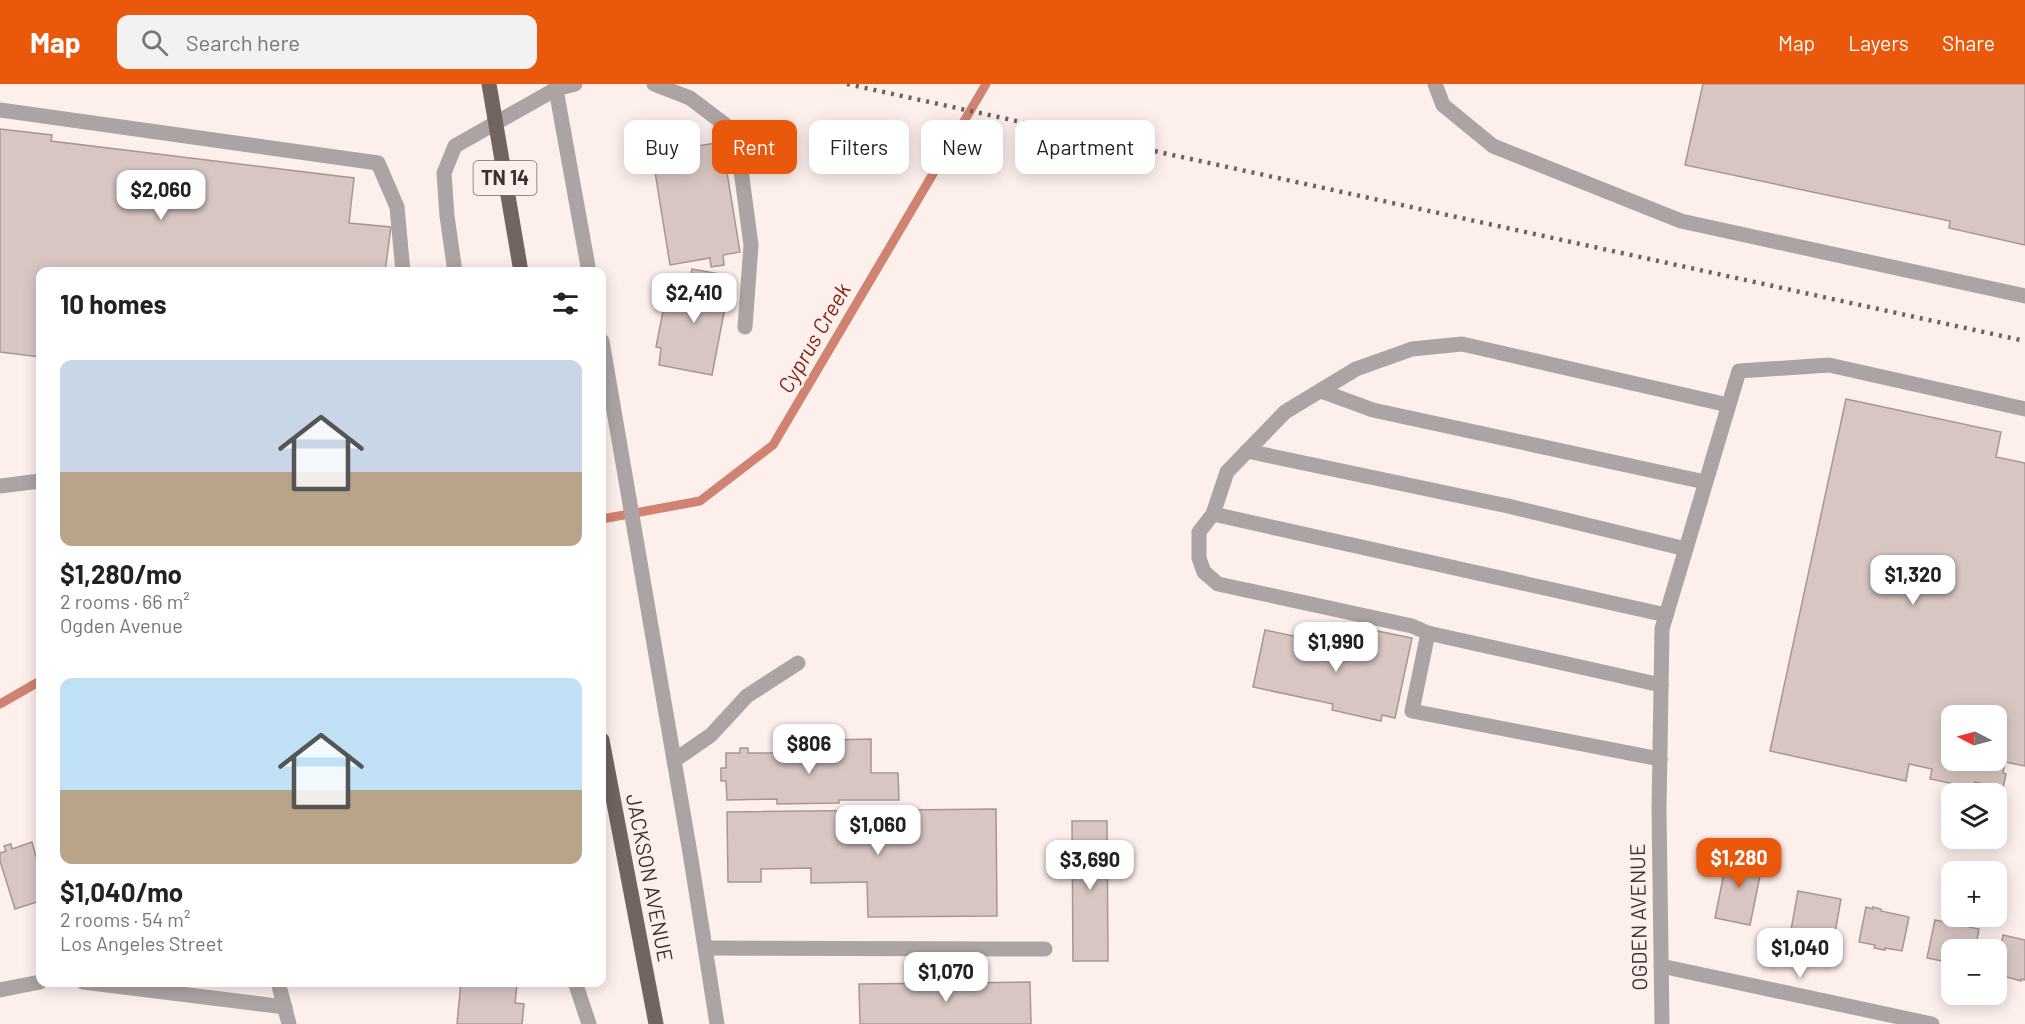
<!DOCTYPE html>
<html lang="en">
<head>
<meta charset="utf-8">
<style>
	:root { --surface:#fff; --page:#f2f2f2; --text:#222; --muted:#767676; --accent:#ea580c }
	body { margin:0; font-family:Barlow,sans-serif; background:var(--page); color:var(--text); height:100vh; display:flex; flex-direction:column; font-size:22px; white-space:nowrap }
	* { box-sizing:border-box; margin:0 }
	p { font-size:20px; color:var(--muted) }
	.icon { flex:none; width:33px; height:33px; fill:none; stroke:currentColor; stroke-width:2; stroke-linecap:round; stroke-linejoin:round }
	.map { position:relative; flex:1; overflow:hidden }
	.panel { position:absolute; left:36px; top:183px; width:570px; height:720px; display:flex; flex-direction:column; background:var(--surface); border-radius:12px; box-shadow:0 3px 15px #0003 }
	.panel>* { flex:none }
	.hud { position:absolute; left:624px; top:36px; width:570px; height:54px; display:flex; gap:12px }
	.needle { width:39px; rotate:276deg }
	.fabs { position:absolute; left:1941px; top:621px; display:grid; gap:12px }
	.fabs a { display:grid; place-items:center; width:66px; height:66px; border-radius:12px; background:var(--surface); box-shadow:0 3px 15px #0003; font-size:30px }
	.price { position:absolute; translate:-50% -51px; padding:0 14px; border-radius:12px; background:#fff; color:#222; font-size:20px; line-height:39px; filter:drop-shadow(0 2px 3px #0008) }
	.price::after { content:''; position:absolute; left:50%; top:36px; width:18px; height:14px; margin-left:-9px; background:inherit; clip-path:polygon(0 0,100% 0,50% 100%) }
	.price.current { background:var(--accent); color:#fff }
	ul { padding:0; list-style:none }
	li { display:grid; align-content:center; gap:12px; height:318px; padding:0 24px }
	li span { display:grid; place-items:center; height:186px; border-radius:12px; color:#555 }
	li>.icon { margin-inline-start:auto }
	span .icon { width:108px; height:108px; fill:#fffc; stroke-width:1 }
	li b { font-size:26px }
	h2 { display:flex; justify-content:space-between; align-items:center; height:72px; padding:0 24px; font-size:26px }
	.tag { padding:0 21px; border-radius:12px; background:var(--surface); box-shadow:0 3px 15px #0003; font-size:21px; line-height:54px }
	.tag.current { background:var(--accent); color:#fff }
	header { display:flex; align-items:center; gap:36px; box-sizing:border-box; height:84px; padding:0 30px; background:var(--accent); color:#fff }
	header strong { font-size:28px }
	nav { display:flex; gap:33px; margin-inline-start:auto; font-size:21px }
	.search { width:420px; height:54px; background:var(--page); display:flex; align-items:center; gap:15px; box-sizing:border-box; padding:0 21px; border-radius:12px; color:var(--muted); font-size:22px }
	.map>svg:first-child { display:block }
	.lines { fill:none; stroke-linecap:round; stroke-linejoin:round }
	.stream { stroke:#d18371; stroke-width:9 }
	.building { fill:#d8c6c2; stroke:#a79692; stroke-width:1.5; fill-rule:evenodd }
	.minor { stroke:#aca4a2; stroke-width:15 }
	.major { stroke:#716461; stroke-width:15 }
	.rail { stroke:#6b625f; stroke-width:4.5; stroke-dasharray:3 6; stroke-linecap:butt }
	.labels { text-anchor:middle; stroke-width:5; stroke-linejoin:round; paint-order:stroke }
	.shield { fill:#fdefeb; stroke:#746b68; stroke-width:1.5 }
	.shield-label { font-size:20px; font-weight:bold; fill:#393230 }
	.street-label { font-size:21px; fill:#393230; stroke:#fdefeb }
	.water-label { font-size:22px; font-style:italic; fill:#822512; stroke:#fdefeb }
</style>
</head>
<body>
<header>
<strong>Map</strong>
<div class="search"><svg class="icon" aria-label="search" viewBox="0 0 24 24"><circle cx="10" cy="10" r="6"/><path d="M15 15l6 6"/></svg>Search here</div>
<nav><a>Map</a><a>Layers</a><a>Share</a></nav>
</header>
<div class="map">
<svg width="2025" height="940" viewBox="0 0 2025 940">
	<rect width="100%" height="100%" fill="#fdefeb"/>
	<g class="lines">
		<g class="stream">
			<polyline points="602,435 700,417 773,361 986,0"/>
			<polyline points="0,620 40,597"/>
		</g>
	</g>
	<g class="building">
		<polygon points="1703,0 2025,0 2025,161 1949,144 1950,137 1685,81"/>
		<polygon points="0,45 52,51 51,57 354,94 349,139 391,143 385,188 40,188 40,273 0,268"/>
		<polygon points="722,58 740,168 723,171 724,181 711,183 710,174 670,181 652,69"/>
		<polygon points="692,185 731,192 712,291 659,281 661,264 656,263 665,217 681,220 684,204 688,205"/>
		<path d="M1846 315 2001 348 1996 373 2025 379V682L2005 678 2003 689 2006 690 2003 704 1975 698 1973 704 1930 695 1932 685 1909 680 1906 697 1770 667ZM1952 632H1996V676H1952Z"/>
		<polygon points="1265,546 1372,569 1377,547 1412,554 1395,634 1382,631 1381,637 1332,626 1333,620 1253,603"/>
		<polygon points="871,655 871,689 898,689 899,716 839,716 839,719 777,720 777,715 727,716 726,697 721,697 721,684 726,684 726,669 740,669 740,664 748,664 748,669 778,669 778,664 834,663 834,656"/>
		<polygon points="996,725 997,832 868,833 867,798 811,799 811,784 761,785 761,798 728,798 727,728"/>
		<polygon points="1072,737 1107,737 1108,877 1073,877"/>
		<polygon points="32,758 40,787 40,808 38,809 40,817 15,825 0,777 0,769 6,767 4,762 11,760 12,765"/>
		<polygon points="1728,769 1763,777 1750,841 1715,834"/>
		<polygon points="1798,807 1841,815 1834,854 1791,846"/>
		<polygon points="1866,823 1873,825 1873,823 1881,825 1881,827 1909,833 1902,867 1885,864 1885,866 1874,864 1875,861 1859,858"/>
		<polygon points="1935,836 1979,845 1975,866 1952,866 1952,879 1927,874"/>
		<polygon points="2003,851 2025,856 2025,896 2021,895 2021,897 1996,890"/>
		<polygon points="461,898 517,901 515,919 524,920 522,940 457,940"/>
		<polygon points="1030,898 1031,940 860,940 859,900"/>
	</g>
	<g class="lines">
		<g class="minor">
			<polyline points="555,0 589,188"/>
			<polyline points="654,0 690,14 736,49 751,161 745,243"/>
			<polyline points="1435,0 1443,21 1493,62 1681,137 2025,212"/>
			<polyline points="0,26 378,79 397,123 403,188"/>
			<polyline points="455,188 447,132 444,89 455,62 556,5 575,0"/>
			<polyline points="602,257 691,775 717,940"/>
			<polyline points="1321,307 1373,326 1705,398"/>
			<polyline points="1247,367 1508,422 1686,465"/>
			<polyline points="0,402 40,397"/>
			<polyline points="1213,430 1666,531"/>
			<polyline points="1428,549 1412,627 1660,675"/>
			<polyline points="1661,601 1428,549 1412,542 1218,500 1204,488 1199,474 1199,448 1213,430 1227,388 1285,328 1356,285 1412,265 1462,260 1728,321"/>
			<polyline points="675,676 711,651 747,612 798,579"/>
			<polyline points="706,864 1045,865"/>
			<polyline points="1661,882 1932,940"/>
			<polyline points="83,898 285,923"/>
			<polyline points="278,898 289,940"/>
			<polyline points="575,898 589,940"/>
			<polyline points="0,906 40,898"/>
			<polyline points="1662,940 1659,726 1662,545 1739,287 1829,281 2025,325"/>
		</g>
		<g class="major">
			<polyline points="489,0 521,188"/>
			<polyline points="602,656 656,940"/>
		</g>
		<polyline class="rail" points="847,0 2025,257"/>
	</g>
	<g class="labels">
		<rect class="shield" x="473.5" y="77" width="63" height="34" rx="4.5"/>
		<g class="shield-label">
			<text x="505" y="101">TN 14</text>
		</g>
		<g class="street-label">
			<text transform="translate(649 794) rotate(79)" y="7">JACKSON AVENUE</text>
			<text transform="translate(1639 833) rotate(-91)" y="7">OGDEN AVENUE</text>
		</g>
		<g class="water-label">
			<text transform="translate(814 254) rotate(-60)" y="8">Cyprus Creek</text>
		</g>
	</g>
</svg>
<div class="fabs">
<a><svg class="needle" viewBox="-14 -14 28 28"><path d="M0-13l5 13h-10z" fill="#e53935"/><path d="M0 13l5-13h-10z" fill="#767676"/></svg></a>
<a><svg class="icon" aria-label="layers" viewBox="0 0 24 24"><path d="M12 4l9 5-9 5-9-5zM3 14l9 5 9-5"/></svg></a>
<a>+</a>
<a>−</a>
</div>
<b class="price" style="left:161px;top:137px">$2,060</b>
<b class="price" style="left:694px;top:240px">$2,410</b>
<b class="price" style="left:1913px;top:522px">$1,320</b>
<b class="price" style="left:1336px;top:589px">$1,990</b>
<b class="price" style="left:809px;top:691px">$806</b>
<b class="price" style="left:878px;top:772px">$1,060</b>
<b class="price current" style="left:1739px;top:805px">$1,280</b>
<b class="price" style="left:1090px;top:807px">$3,690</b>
<b class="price" style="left:1800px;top:895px">$1,040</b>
<b class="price" style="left:946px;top:919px">$1,070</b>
<div class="hud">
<a class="tag">Buy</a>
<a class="tag current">Rent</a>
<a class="tag">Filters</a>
<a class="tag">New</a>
<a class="tag">Apartment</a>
</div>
<section class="panel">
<h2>10 homes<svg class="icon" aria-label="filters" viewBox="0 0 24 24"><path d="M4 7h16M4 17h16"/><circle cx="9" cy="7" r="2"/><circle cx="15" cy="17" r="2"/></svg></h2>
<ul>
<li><span style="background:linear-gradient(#c9d6e8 60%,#b9a48a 0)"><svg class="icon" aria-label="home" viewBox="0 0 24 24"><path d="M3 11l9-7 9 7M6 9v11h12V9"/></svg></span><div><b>$1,280/mo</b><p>2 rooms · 66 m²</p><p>Ogden Avenue</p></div></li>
<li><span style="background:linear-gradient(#bfe0f5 60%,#b9a48a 0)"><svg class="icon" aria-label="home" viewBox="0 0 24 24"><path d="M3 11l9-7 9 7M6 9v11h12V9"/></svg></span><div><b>$1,040/mo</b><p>2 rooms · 54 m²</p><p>Los Angeles Street</p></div></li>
</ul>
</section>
</div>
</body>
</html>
